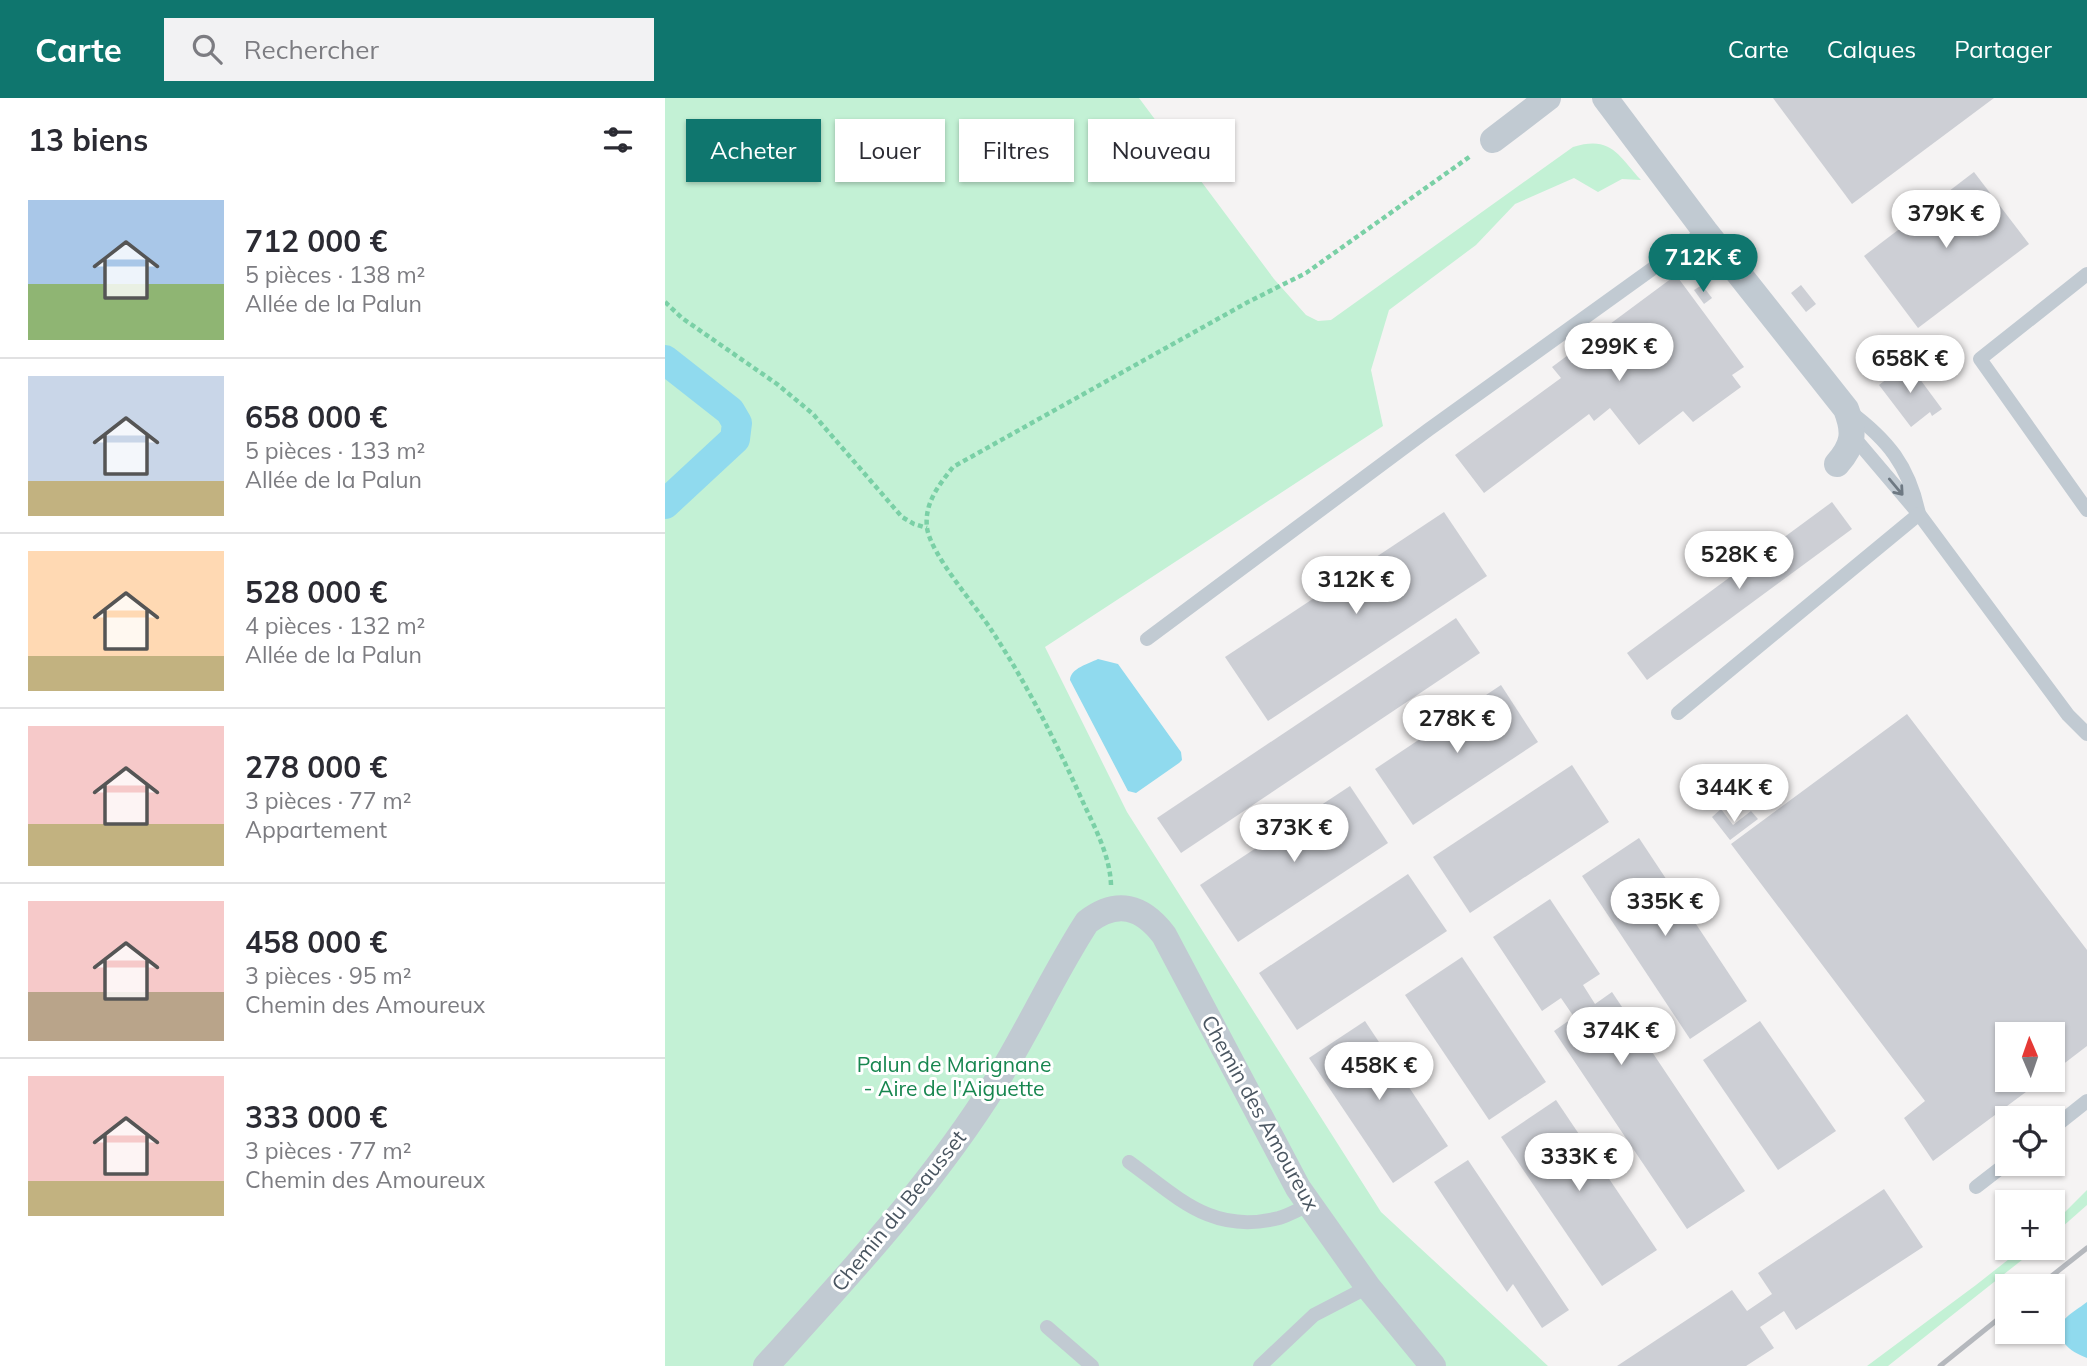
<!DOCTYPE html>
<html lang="fr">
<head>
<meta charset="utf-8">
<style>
	:root { --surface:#fff; --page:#f2f2f3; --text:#2b2b33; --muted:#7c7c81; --line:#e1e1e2; --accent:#0f766e }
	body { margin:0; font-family:Mulish,sans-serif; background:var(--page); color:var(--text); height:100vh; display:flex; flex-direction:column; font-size:26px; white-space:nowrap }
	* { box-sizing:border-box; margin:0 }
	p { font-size:23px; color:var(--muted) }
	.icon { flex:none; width:38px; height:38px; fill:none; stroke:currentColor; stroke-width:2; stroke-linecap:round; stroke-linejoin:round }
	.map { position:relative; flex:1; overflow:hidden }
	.drawer { display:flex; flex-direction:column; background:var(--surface); width:665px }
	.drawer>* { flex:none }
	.guide { position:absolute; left:21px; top:21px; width:665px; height:63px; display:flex; gap:14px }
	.needle { width:46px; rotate:358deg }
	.tools { position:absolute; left:1330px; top:924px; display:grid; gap:14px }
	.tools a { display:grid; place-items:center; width:70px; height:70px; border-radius:0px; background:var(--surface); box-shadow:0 2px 5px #0004; font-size:35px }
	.price { position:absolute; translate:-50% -60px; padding:0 16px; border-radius:24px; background:#fff; color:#222; font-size:23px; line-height:46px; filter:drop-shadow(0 2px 4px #0008) }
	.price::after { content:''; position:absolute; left:50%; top:42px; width:21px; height:16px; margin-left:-10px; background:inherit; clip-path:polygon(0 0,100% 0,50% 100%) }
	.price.selected { background:var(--accent); color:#fff }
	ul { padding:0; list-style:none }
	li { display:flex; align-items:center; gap:21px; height:175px; padding:0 28px }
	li+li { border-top:2px solid var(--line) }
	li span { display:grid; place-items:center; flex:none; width:196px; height:140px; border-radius:0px; color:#555 }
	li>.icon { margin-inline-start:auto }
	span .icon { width:84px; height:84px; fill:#fffc; stroke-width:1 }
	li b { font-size:30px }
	h2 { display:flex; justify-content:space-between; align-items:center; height:84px; padding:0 28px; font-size:30px }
	.tag { padding:0 24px; border-radius:0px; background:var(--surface); box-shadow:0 2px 5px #0004; font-size:24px; line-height:63px }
	.tag.selected { background:var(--accent); color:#fff }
	header { display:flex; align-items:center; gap:42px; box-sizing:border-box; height:98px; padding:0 35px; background:var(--accent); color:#fff }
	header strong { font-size:33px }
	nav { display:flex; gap:38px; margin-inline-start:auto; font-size:24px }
	.search { width:490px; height:63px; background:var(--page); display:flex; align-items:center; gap:18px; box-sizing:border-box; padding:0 24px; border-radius:0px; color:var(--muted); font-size:26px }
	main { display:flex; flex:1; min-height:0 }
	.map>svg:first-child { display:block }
	.green { fill:#c3f1d5 }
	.water { fill:#90daee }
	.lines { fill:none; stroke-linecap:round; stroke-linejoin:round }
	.canal { stroke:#90daee; stroke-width:30 }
	.building { fill:#cdcfd5 }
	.path { stroke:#7ad0a6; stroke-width:4.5; stroke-dasharray:5 3.5; stroke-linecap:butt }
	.lane { stroke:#c1cad2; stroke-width:14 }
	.street { stroke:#c1cad2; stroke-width:26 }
	.rail { stroke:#b5b8bd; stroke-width:5 }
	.oneway { stroke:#6e7983 }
	.labels { text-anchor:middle; stroke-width:6; stroke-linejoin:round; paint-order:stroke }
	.park-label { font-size:21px; fill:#17864f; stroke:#fff }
	.street-label { font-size:21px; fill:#4a5661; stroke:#fff }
</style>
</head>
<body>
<header>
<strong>Carte</strong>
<div class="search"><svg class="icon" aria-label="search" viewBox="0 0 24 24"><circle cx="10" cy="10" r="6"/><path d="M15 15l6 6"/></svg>Rechercher</div>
<nav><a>Carte</a><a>Calques</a><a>Partager</a></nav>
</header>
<main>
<section class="drawer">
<h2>13 biens<svg class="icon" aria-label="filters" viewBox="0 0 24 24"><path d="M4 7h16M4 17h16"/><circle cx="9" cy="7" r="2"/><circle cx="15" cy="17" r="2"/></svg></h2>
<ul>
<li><span style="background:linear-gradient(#a9c7e8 60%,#8fb573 0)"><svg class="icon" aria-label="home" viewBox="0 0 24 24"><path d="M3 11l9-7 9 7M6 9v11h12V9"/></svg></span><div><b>712 000 €</b><p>5 pièces · 138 m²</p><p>Allée de la Palun</p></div></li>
<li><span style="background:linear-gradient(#c9d6e8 75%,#c2b280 0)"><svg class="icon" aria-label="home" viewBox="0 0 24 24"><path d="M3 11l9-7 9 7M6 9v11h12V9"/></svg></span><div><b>658 000 €</b><p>5 pièces · 133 m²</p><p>Allée de la Palun</p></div></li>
<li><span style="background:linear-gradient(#ffd9b3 75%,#c2b280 0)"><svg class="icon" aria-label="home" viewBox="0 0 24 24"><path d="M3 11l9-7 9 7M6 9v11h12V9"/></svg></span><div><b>528 000 €</b><p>4 pièces · 132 m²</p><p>Allée de la Palun</p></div></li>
<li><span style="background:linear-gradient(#f6c9c9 70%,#c2b280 0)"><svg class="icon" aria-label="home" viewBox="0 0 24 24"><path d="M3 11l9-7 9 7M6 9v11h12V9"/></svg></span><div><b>278 000 €</b><p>3 pièces · 77 m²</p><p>Appartement</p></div></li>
<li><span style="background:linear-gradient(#f6c9c9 65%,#b9a48a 0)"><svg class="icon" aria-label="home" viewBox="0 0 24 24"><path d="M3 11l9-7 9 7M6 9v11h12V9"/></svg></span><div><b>458 000 €</b><p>3 pièces · 95 m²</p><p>Chemin des Amoureux</p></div></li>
<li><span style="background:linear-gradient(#f6c9c9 75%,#c2b280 0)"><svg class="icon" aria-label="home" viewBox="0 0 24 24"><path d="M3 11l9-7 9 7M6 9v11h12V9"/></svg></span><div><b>333 000 €</b><p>3 pièces · 77 m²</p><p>Chemin des Amoureux</p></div></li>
</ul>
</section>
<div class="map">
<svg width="1422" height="1268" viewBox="0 0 1422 1268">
	<rect width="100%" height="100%" fill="#f5f3f3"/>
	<g class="green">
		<path d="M0 0H474L609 181 641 217 653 223 666 222 908 49C946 37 953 57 976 82L957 81 933 94 909 80 850 106 811 147 724 212 706 272 718 328 380 549 462 714 716 1114 883 1268H0Z"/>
		<polygon points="1422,1092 1422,1107 1388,1137 1388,1126"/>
		<polygon points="1358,1150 1372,1150 1223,1268 1202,1268 1311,1187"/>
	</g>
	<g class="water">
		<path d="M433 561 453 566 516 654 517 662 514 665 471 695 463 693 405 582C406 570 423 566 433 561Z"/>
		<path d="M1422 1204V1260C1412 1256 1406 1253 1399 1245 1382 1227 1408 1215 1422 1204Z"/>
	</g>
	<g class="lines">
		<polyline class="canal" points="0,262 65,313 72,325 70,341 0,406"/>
	</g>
	<g class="building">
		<polygon points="1108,0 1329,0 1187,106"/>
		<polygon points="1309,74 1364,146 1253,230 1199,158"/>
		<polygon points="1011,177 1079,269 1067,277 1076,289 1028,324 1018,313 974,347 945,310 929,323 924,316 819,395 790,357 896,280 887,269"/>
		<polygon points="1037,187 1047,200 1039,206 1029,192"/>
		<polygon points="1136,187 1151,206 1141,214 1126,195"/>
		<polygon points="1243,265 1277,311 1267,318 1265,314 1246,329 1214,287"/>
		<polygon points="1167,404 1187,431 982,582 962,555"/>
		<polygon points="779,414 822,478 603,623 560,559"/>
		<polygon points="791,520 815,555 516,755 492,720"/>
		<polygon points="836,587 873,644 748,727 710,671"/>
		<polygon points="1242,616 1422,852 1422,948 1388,974 1388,936 1342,936 1342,982 1377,982 1268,1063 1239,1020 1260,1003 1066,746"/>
		<polygon points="907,667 944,724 805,815 768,759"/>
		<polygon points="685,688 723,745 573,844 535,787"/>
		<polygon points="1056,711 1068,727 1086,713 1093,721 1065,742 1047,719"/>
		<polygon points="974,740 1082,903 1025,941 917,778"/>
		<polygon points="743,776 782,833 632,932 594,875"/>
		<polygon points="885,801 935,876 918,887 930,906 947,894 1080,1093 1022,1131 889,933 909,919 896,900 877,913 828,839"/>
		<polygon points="797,859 881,984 824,1022 740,897"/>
		<polygon points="700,923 783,1048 728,1085 644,960"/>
		<polygon points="1095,923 1171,1033 1113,1072 1038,962"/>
		<polygon points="891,1002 992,1152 937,1188 836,1039"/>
		<polygon points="803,1062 904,1212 877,1230 848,1186 842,1194 769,1084"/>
		<polygon points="1219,1091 1258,1149 1131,1232 1119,1213 1095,1229 1109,1250 1081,1268 952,1268 1067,1192 1082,1213 1107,1196 1093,1175"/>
	</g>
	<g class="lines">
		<g class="path">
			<polyline points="0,204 17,220 112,286 148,316 237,419 249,426 262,430"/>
			<path d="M446 787C445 757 429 728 417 702 391 644 362 586 327 533 311 508 266 457 262 430 259 405 274 387 288 369L583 204 641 175 807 57"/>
		</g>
		<g class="lane">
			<polyline points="1422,176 1315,261 1422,412"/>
			<path d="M1184 313C1223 342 1244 368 1254 416L1187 337"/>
			<polyline points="482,541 763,332 1040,133"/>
			<polyline points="1013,615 1254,416 1403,617 1422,636"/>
			<polyline points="1388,1030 1422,1003"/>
			<path d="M464 1064C514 1100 547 1137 614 1120 624 1117 634 1111 644 1107"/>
			<polyline points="1311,1089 1342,1065"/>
			<polyline points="382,1229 427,1268"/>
			<polyline points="595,1268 649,1217 703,1189"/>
		</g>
		<g class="street">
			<path d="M940 0 1040 133 1181 311C1190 334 1189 347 1172 366"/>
			<polyline points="828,42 883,0"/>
			<path d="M101 1268C179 1182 258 1097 321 1000 358 944 385 881 422 824 452 801 477 808 499 837L633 1090 703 1189 768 1268"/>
		</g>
		<g class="rail">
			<polyline points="1374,1188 1422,1150"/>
			<polyline points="1275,1268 1342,1214"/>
		</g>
	</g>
	<defs><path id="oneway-shaft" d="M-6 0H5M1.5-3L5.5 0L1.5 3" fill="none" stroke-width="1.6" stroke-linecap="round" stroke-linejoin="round" transform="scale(1.75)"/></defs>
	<use class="oneway" href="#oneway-shaft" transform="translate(1231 389) rotate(50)"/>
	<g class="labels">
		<g class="park-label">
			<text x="289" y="974">Palun de Marignane<tspan x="289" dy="24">- Aire de l'Aiguette</tspan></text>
		</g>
		<g class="street-label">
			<text transform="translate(595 1015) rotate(61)" y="7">Chemin des Amoureux</text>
			<text transform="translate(234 1113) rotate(-51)" y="7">Chemin du Beausset</text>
		</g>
	</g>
</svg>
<div class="tools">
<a><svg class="needle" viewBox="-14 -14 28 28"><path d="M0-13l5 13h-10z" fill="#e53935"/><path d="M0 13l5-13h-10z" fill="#7c7c81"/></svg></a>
<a><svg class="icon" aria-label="locate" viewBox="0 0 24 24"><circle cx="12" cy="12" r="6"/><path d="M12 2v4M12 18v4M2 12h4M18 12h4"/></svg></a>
<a>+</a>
<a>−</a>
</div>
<b class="price" style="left:1281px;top:152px">379K €</b>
<b class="price selected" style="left:1038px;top:196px">712K €</b>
<b class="price" style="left:954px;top:285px">299K €</b>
<b class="price" style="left:1245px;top:297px">658K €</b>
<b class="price" style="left:1074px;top:493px">528K €</b>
<b class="price" style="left:691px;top:518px">312K €</b>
<b class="price" style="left:792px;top:657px">278K €</b>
<b class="price" style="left:1069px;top:726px">344K €</b>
<b class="price" style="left:629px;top:766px">373K €</b>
<b class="price" style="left:1000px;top:840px">335K €</b>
<b class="price" style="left:956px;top:969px">374K €</b>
<b class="price" style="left:714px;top:1004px">458K €</b>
<b class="price" style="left:914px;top:1095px">333K €</b>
<div class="guide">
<a class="tag selected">Acheter</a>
<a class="tag">Louer</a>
<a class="tag">Filtres</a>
<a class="tag">Nouveau</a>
</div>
</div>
</main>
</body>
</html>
